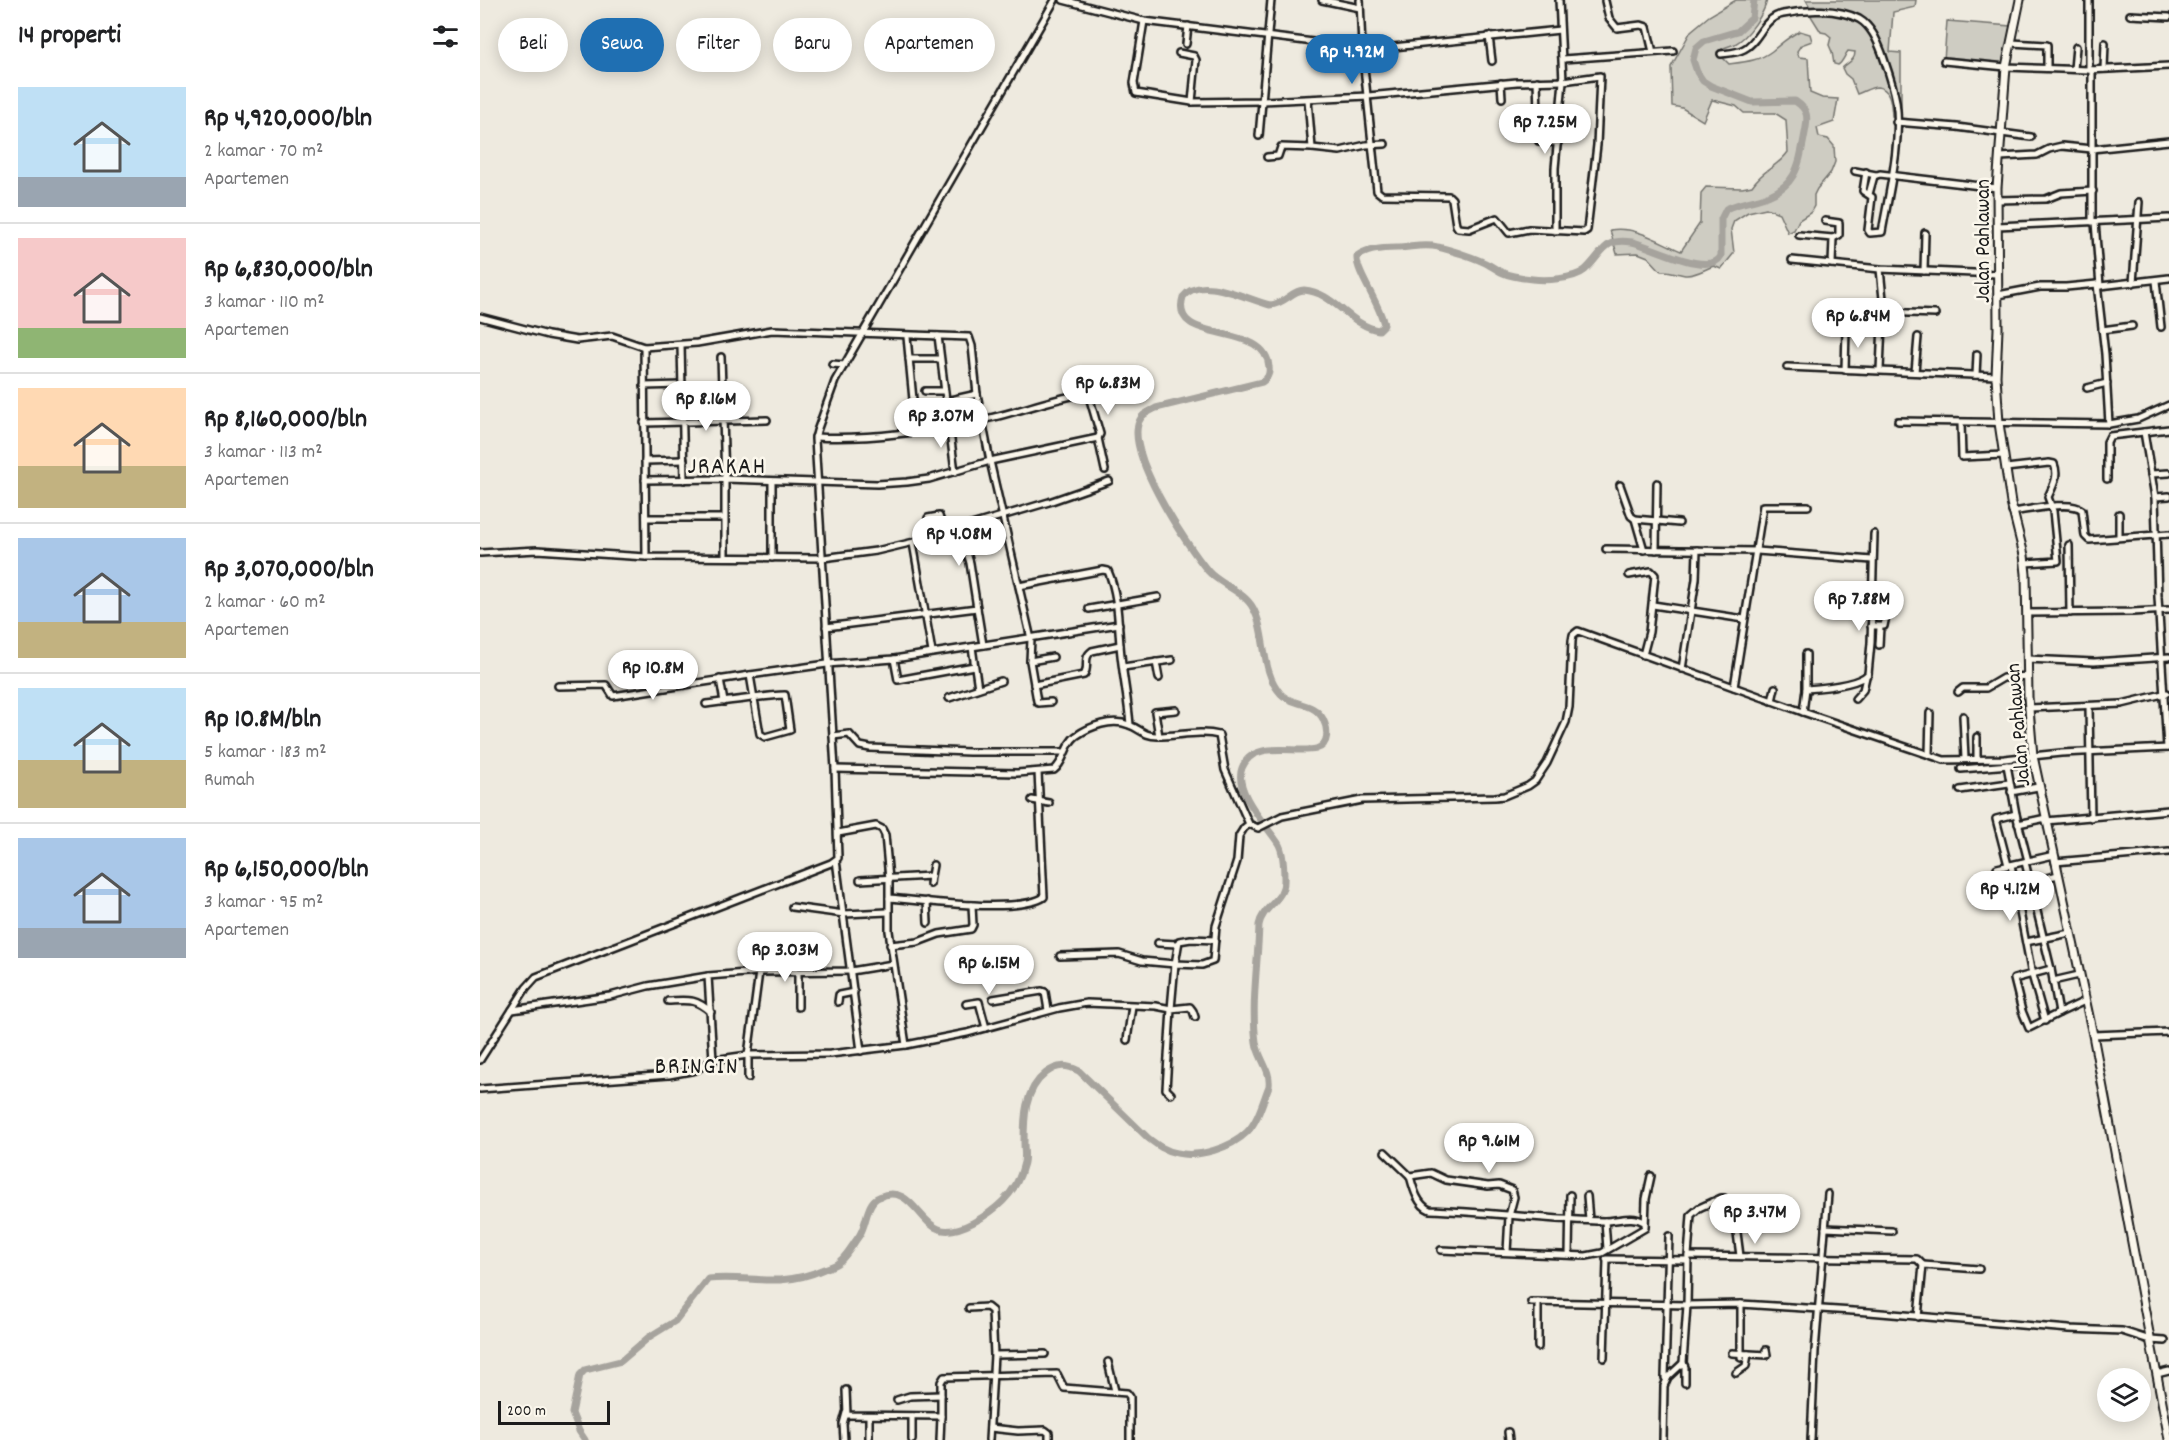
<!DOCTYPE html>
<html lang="id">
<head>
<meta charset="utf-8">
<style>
	:root { --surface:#fff; --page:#f2f2f2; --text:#202124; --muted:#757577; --line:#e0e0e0; --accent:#1f6fb2 }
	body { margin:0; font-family:Dekko,sans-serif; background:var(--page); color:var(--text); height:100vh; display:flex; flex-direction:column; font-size:22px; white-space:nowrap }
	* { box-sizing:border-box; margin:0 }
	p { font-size:20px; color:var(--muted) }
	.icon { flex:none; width:33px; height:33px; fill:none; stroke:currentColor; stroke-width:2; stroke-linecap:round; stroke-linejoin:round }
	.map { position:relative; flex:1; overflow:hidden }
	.panel { display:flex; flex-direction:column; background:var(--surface); width:480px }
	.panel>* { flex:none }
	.top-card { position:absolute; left:18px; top:18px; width:570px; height:54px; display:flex; gap:12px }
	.tools { position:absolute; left:1617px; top:1368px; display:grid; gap:12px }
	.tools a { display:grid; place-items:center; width:54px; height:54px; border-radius:50%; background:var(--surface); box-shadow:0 3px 15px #0003; font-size:30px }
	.scale { position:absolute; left:18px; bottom:15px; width:112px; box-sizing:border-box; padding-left:6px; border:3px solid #1c1c1c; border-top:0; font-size:16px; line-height:21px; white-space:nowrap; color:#1c1c1c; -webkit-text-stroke:4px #fbf7ec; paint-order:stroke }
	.price { position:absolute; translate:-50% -51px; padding:0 14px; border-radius:21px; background:#fff; color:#222; font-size:20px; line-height:39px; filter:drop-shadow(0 2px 3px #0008) }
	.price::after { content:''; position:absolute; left:50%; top:36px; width:18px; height:14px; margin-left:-9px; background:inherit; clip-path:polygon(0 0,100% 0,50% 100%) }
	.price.selected { background:var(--accent); color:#fff }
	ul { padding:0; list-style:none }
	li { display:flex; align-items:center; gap:18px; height:150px; padding:0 18px }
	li+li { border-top:2px solid var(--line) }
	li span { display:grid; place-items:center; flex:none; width:168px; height:120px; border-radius:0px; color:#555 }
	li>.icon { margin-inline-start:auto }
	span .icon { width:72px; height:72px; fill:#fffc; stroke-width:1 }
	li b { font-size:26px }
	h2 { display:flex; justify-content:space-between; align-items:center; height:72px; padding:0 18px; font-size:26px }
	.chip { padding:0 21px; border-radius:27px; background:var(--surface); box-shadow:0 3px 15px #0003; font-size:21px; line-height:54px }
	.chip.selected { background:var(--accent); color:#fff }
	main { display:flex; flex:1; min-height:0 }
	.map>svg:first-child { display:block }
	.green { fill:#ceccc2; stroke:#75746f; stroke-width:1.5 }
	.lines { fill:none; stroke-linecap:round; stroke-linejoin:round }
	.river { stroke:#a6a39d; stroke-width:7 }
	.minor-casing { stroke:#1c1c1c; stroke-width:10 }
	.major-casing { stroke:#1c1c1c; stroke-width:11 }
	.minor { stroke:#fbf7ec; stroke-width:5 }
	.major { stroke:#fbf7ec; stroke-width:7 }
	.labels { text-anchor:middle; stroke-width:5; stroke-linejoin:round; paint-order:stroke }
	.street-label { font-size:21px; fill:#1c1c1c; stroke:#fbf7ec }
	.quarter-label { font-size:24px; letter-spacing:1.5px; fill:#1c1c1c; stroke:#fbf7ec }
</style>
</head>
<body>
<main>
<section class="panel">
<h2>14 properti<svg class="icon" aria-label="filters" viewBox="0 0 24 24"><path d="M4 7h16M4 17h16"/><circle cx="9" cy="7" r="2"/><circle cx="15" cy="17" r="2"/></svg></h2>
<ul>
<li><span style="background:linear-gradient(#bfe0f5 75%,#9aa5b1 0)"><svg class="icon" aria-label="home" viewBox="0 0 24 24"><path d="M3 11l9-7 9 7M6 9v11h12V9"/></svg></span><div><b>Rp 4,920,000/bln</b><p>2 kamar · 70 m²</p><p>Apartemen</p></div></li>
<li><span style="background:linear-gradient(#f6c9c9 75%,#8fb573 0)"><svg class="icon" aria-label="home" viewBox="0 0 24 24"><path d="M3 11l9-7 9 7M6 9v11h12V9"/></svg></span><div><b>Rp 6,830,000/bln</b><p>3 kamar · 110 m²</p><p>Apartemen</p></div></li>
<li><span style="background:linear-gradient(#ffd9b3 65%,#c2b280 0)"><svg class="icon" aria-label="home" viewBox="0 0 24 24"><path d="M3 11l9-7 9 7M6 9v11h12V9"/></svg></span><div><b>Rp 8,160,000/bln</b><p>3 kamar · 113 m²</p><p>Apartemen</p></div></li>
<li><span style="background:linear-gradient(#a9c7e8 70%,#c2b280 0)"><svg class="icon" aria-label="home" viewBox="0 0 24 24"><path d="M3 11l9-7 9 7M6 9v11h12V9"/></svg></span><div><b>Rp 3,070,000/bln</b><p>2 kamar · 60 m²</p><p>Apartemen</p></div></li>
<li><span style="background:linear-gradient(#bfe0f5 60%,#c2b280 0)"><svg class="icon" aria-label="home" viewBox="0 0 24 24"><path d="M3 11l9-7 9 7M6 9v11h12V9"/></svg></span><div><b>Rp 10.8M/bln</b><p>5 kamar · 183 m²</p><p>Rumah</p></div></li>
<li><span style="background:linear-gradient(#a9c7e8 75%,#9aa5b1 0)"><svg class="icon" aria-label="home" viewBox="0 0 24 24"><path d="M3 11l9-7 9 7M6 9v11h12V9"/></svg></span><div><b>Rp 6,150,000/bln</b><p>3 kamar · 95 m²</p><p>Apartemen</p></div></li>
</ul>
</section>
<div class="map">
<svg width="1689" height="1440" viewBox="0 0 1689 1440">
	<rect width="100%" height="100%" fill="#eeeadf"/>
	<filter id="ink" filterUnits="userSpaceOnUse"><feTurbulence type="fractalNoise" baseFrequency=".0167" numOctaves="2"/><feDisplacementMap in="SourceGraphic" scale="12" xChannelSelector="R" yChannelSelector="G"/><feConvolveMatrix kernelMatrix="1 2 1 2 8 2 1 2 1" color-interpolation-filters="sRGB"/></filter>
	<g filter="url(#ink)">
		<g class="green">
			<path d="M1256 0H1287C1284 14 1268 37 1255 44 1248 47 1243 47 1237 52L1249 64C1265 62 1279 61 1292 51 1302 43 1309 36 1320 31L1330 34 1332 41 1321 45 1317 51 1319 57 1328 58 1330 93 1342 98 1358 99 1354 122 1337 128 1339 137 1348 139 1354 146 1355 162 1351 172 1337 189 1334 195V206L1330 213 1319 220 1314 230 1308 233 1299 213 1286 208 1268 212 1254 221 1251 229 1254 253 1241 269 1234 266C1225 269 1215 276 1205 275 1197 274 1190 270 1181 271L1168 257 1158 253 1137 254 1130 230C1156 226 1178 241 1201 251L1220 223 1221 193 1226 187 1262 188 1272 186C1284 168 1297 168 1308 152L1306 120 1295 113H1264L1256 106 1232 100 1223 121 1202 108 1192 106 1191 67 1211 31 1229 16Z"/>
			<path d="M1326 0H1436L1435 7 1413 12 1410 52 1421 53V117L1412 116C1411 106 1412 88 1397 87 1391 87 1383 92 1377 94L1371 79 1365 74 1362 68C1368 62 1375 61 1375 52L1368 51C1364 56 1363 62 1358 65L1354 64 1352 52 1349 45 1351 37 1346 33 1341 32 1331 16 1330 7Z"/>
			<polygon points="1467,21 1531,26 1525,65 1464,60"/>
		</g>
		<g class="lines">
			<path class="river" d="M105 1440 99 1431 92 1413 100 1375 105 1370 141 1361 169 1337 195 1321 228 1279C253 1276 276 1281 300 1280 315 1279 331 1275 344 1269 350 1267 357 1265 360 1261 368 1254 373 1244 379 1236 387 1225 386 1202 399 1197 430 1183 438 1222 459 1229 478 1236 510 1214 523 1201 532 1192 540 1179 543 1166 546 1159 544 1151 544 1143 544 1118 544 1090 566 1073 578 1064 587 1065 599 1071L668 1138C677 1145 685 1151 697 1153 718 1158 751 1148 767 1132 778 1121 783 1101 789 1086 791 1069 778 1058 776 1042 771 1004 778 963 779 925 783 905 805 901 804 879 804 869 804 852 798 843 787 826 753 791 762 768 773 739 815 754 836 749 850 745 848 729 843 719 833 701 812 706 801 694 780 671 787 633 773 608 764 591 740 585 728 571 708 547 640 447 661 418 664 413 671 411 676 408L782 382C788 378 790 374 789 367 786 320 688 347 703 297 720 274 766 299 790 305 805 304 812 290 824 290 854 292 870 326 899 330L904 325C900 303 876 273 877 257 887 249 904 248 917 248 930 248 944 243 958 247 971 250 997 258 1009 265 1013 267 1017 270 1021 272 1029 276 1043 278 1052 279 1066 281 1094 279 1105 270 1123 254 1123 237 1152 242 1170 245 1230 278 1241 256V219L1246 209C1258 203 1270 202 1282 198 1317 187 1319 165 1325 133 1328 118 1329 110 1315 101L1272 102 1231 86 1223 81 1217 72 1213 60 1216 48 1224 41 1258 31 1272 18 1274 0"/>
			<g class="minor-casing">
				<g id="minor">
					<polyline points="583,0 664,21 882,48 913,47 1080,30"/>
					<polyline points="842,0 880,8"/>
					<polyline points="880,0 882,48 897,191 902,195 969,196 972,199 976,225 978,228 989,229 1017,218 1029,233 1049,229 1104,232 1107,230 1117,145 1120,76 1083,81 1075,168 1075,231"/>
					<polyline points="1609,0 1609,70"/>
					<polyline points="1125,1 1129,18 1137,28 1161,25 1167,27 1173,52"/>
					<polyline points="1650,15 1689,17"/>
					<polyline points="664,21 654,83 656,93 712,102 781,101 888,96 1037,82 1083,81 1079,0"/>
					<polyline points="1009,36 1012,61"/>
					<polyline points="1532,43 1567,45 1567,68"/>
					<polyline points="706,44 708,26"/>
					<polyline points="699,53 714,56 716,60 712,102"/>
					<path d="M1241 54C1249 53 1257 53 1264 49 1280 41 1282 18 1303 14 1326 9 1358 8 1379 19 1391 26 1397 40 1402 53 1407 68 1413 84 1416 101 1422 141 1409 192 1402 232L1390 233 1388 230 1392 197 1383 191 1386 172"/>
					<polyline points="1083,59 1193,51"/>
					<polyline points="1464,61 1526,67 1609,70 1689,66"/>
					<polyline points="1594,69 1596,47"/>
					<polyline points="1624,69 1625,43"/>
					<polyline points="1057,81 1059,141 1078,143"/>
					<polyline points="1021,83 1022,98"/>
					<polyline points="828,100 832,148 860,151 886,145 905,144"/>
					<polyline points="1416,122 1477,127 1551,137"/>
					<polyline points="779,136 791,0"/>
					<polyline points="787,157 798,156 801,147 832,148"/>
					<polyline points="1520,157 1557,155 1569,149 1582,146 1612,149 1689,141"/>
					<polyline points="1375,171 1396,175"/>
					<polyline points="1389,194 1394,176 1400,174 1517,188"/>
					<polyline points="1517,200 1566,199 1581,193 1613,191"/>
					<polyline points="1345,221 1359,223 1359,235 1353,238"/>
					<polyline points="1612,222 1612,70"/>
					<polyline points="1615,222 1620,286"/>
					<polyline points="1517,226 1689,218"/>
					<polyline points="1319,235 1353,238 1352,264"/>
					<polyline points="1312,260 1400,269 1517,274"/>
					<polyline points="1400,269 1403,299 1400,370"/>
					<polyline points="1444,271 1445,233"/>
					<polyline points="1676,281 1681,327"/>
					<polyline points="1653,283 1659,202"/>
					<polyline points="1617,284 1625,354 1629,424"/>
					<polyline points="1518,295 1560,287 1586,287 1617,284 1620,286 1689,278"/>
					<polyline points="1403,312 1455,314"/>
					<polyline points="0,317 68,335 97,340 132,336 164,347 217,343 292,330 489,337 492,346 497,394 510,461 551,639 550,661 557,701 558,703 571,702"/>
					<polyline points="1622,330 1652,326"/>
					<polyline points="458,336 475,472"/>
					<polyline points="427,337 436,431"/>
					<polyline points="201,345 204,480"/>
					<polyline points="164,347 166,557"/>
					<polyline points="241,357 245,479 245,557"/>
					<polyline points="429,359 460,359"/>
					<polyline points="352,364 365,365"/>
					<polyline points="1307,367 1516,376"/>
					<polyline points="1365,370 1366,329"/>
					<polyline points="1435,372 1438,337"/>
					<polyline points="1496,375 1497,354"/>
					<polyline points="164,386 203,385"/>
					<polyline points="1607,388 1627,383"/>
					<polyline points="445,391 464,391"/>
					<polyline points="466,401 497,394"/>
					<polyline points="1418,421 1629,424 1658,419 1689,405"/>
					<polyline points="164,423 287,420"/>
					<polyline points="1481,423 1482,457 1524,455"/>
					<polyline points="1664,432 1675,497 1678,597 1687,748"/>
					<path d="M335 437C391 440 446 431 501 420 537 413 572 398 608 393L620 434 618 438 625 470"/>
					<polyline points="165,461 204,460"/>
					<path d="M1526 468 1569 463 1574 464C1579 476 1573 486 1568 497L1573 511 1578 561 1545 563"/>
					<polyline points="1671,474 1689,473"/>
					<polyline points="1627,479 1627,442 1630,436 1689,429"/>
					<polyline points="165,480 245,479 397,484 427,482 449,479 510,461 618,438"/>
					<polyline points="292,481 292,558"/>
					<polyline points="1140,485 1151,516 1155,519"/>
					<polyline points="1675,497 1689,496"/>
					<path d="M1532 512C1548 510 1591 500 1602 510L1605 536 1609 540 1689 534"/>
					<polyline points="1639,514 1639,537"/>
					<polyline points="166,518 244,518"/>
					<polyline points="448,518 459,516 465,534"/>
					<polyline points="498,524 507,539"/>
					<polyline points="433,543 452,652"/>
					<polyline points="1589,545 1590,613"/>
					<polyline points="1126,549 1277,551 1392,560"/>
					<polyline points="1164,550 1155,519 1199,523"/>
					<polyline points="1176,550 1177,483"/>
					<polyline points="0,553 57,550 166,557 343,558 396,551 434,542 569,502 629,481"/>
					<polyline points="1149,575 1171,571 1175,575 1169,632 1163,655"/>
					<path d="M539 586 623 570 628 571C638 594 638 620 640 645 642 672 648 698 650 725"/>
					<polyline points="1173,605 1264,619"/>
					<polyline points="497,608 503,645"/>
					<polyline points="609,609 678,597"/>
					<polyline points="1547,613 1652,612 1689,610"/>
					<polyline points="1391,626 1404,626 1407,611 1404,606 1392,605"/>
					<polyline points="346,627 497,608 490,563 480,529"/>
					<polyline points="1399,645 1400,627"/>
					<polyline points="492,647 498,688"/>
					<path d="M1326 654V689C1340 688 1378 685 1388 674L1391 643 1394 534"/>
					<polyline points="414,659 418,680 494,666"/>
					<polyline points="1547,659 1614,662 1689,657"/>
					<polyline points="550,661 573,657"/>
					<polyline points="676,662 679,678"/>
					<polyline points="643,667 692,660"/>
					<polyline points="1202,669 1216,579 1217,550"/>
					<polyline points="240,679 244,702"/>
					<path d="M554 685 604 675C610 667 602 658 612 651L640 645"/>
					<polyline points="78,686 126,685 133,696 270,675"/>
					<polyline points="1254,687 1283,506 1328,506"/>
					<polyline points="1478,692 1483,688 1506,688 1523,678 1548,676"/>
					<polyline points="469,698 521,681"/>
					<polyline points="1375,699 1383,690 1386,677"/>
					<polyline points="1292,701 1295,688"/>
					<path d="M226 704C252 701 279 696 305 695L310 730 285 737 280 734 270 675 347 664 414 659 639 624"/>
					<polyline points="1609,707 1611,818"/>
					<polyline points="1549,708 1642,704 1687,693"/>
					<polyline points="1323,712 1326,689"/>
					<polyline points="1483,716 1485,759"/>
					<polyline points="353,736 369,734 380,746 390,748 489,752 584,752"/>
					<polyline points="679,736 675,712 696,710"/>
					<polyline points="1497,737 1497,759"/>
					<polyline points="1449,754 1450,713"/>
					<polyline points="1527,765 1536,814 1548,861"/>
					<path d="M355 769 537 773 574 770C585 762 584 745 596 736 610 726 632 718 649 725 661 729 663 736 678 736 698 736 720 730 739 735L745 770 769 824 778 828 802 816 882 800 1015 797 1024 796 1048 786 1055 781 1067 763 1086 722 1089 707 1092 641 1093 635 1098 631 1323 712 1464 760 1524 759 1581 753 1689 748"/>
					<polyline points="1481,769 1554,763"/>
					<polyline points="1480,790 1529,783"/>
					<polyline points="1531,792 1558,787"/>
					<polyline points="552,800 569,803"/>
					<polyline points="1566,821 1689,810"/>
					<polyline points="1538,824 1566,818"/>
					<polyline points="358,833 396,826 402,829 405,835 409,879 409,931 426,1045"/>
					<polyline points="356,860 381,1051"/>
					<polyline points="1545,862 1571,969 1579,1013 1605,1001"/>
					<polyline points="1575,862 1689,852"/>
					<polyline points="1528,865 1516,819 1536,814"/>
					<polyline points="1531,865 1552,975 1565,1021"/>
					<polyline points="1517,868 1574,855"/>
					<polyline points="451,876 453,865"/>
					<polyline points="380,880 451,876 450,884"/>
					<polyline points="1550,882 1578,875"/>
					<path d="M409 898C442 901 539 914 564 897L558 772"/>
					<polyline points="447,901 448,923"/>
					<polyline points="312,907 364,914 408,912"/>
					<polyline points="1546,942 1590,933"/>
					<polyline points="678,943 697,944"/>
					<polyline points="410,945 438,942 459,934 491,929 493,925 492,905"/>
					<polyline points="580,956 639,954 662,961 695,964 699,941 711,939 735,940"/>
					<polyline points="1571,969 1534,979 1542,1011 1549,1028 1579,1013"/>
					<polyline points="318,972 318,1007"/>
					<polyline points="1573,981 1599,975"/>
					<polyline points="513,999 562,991 565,992 568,1010"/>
					<path d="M188 1001C208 1000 215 998 231 1012"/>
					<polyline points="358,1002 359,995 374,992"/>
					<polyline points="486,1004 499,1002 506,1028"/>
					<polyline points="32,1010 130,996 168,986 228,976"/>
					<polyline points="1613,1035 1689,1032"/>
					<polyline points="647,1040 652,1006"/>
					<polyline points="0,1060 46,988 56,977 351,863 358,858 355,769 335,439 337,431 355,381 575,0"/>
					<polyline points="233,1060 228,976 279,972 371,971 413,964"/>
					<polyline points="268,1078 268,1055 279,972"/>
					<polyline points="0,1089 189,1075 216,1070 233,1060 268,1055 350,1054 426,1045 487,1033 579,1008 607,1003 676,1006 691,1009 695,964 722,965 733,961 736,926 757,861 759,836 764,828 769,824"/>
					<polyline points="691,1094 686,1089 691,1009 710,1007 713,1011 715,1017"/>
					<polyline points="905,1152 930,1176 951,1173 966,1180 1008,1186 1019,1185 1032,1190 1034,1197 1029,1216 1027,1252"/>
					<path d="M930 1176C933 1187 937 1205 950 1210 1008 1212 1066 1220 1124 1221 1138 1221 1152 1215 1164 1222"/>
					<polyline points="1107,1196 1109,1220"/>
					<polyline points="1125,1221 1127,1249"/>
					<polyline points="1345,1228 1412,1231"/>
					<polyline points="961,1250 1106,1256 1122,1253 1165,1228 1166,1199 1171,1176"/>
					<polyline points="1089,1255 1090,1195"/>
					<polyline points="1208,1256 1437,1259 1443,1265 1438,1317"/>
					<polyline points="1126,1259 1207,1260"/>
					<polyline points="1443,1265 1499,1269"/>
					<polyline points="1051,1302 1207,1305 1208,1256 1211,1215 1219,1208 1241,1198 1244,1198 1256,1225 1260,1256"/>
					<polyline points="489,1308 507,1307 512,1311 514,1355 509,1440"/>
					<polyline points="1058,1347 1058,1302"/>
					<polyline points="1252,1353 1287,1355 1286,1350"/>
					<polyline points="514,1355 565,1354"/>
					<polyline points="1124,1358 1127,1260"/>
					<polyline points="1261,1358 1261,1304"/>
					<polyline points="628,1362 635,1391"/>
					<polyline points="1203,1363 1205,1367 1205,1383"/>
					<polyline points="1256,1373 1266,1366 1268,1354"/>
					<polyline points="1677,1374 1689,1371"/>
					<polyline points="1185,1378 1189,1236"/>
					<polyline points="366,1390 367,1415 461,1416 460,1440"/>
					<polyline points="417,1400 430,1396 461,1395"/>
					<polyline points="389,1416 389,1440"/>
					<polyline points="461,1416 461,1382 464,1377 577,1374 584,1388 647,1393 650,1397 650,1440"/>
					<polyline points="510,1428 538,1431 565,1430 569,1433 569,1440"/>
					<polyline points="1028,1432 1029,1440"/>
					<polyline points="364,1440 363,1424 366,1413"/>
					<polyline points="432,1440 432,1416"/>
					<polyline points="1183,1440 1184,1386 1188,1377 1203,1363 1207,1305 1261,1304 1389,1312 1589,1329 1642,1331 1670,1340 1685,1341"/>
					<polyline points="1331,1440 1335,1351 1348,1194"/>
				</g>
			</g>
			<g class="major-casing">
				<polyline id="major" points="1540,0 1526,67 1517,188 1518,329 1516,376 1519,423 1531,503 1544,555 1546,574 1548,697 1553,756 1613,1035 1689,1439"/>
			</g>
			<use href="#minor" class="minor"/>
			<use href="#major" class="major"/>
		</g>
	</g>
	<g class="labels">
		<g class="street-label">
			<text transform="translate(1502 241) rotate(-90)" y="7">Jalan Pahlawan</text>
			<text transform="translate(1537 725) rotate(-95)" y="7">Jalan Pahlawan</text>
		</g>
		<g class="quarter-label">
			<text x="247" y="473">JRAKAH</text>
			<text x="217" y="1073">BRINGIN</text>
		</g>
	</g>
</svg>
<div class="tools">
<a><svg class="icon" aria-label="layers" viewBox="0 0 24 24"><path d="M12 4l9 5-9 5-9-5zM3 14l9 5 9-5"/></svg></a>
</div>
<div class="scale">200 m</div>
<b class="price selected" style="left:872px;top:85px">Rp 4.92M</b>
<b class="price" style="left:1065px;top:155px">Rp 7.25M</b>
<b class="price" style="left:1378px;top:349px">Rp 6.84M</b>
<b class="price" style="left:628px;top:416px">Rp 6.83M</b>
<b class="price" style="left:226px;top:432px">Rp 8.16M</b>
<b class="price" style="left:461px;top:449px">Rp 3.07M</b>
<b class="price" style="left:479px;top:567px">Rp 4.08M</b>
<b class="price" style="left:1379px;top:632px">Rp 7.88M</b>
<b class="price" style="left:173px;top:701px">Rp 10.8M</b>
<b class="price" style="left:1530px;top:922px">Rp 4.12M</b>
<b class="price" style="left:305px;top:983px">Rp 3.03M</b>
<b class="price" style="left:509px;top:996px">Rp 6.15M</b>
<b class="price" style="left:1009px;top:1174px">Rp 9.61M</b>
<b class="price" style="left:1275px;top:1245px">Rp 3.47M</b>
<div class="top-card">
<a class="chip">Beli</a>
<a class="chip selected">Sewa</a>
<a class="chip">Filter</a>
<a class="chip">Baru</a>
<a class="chip">Apartemen</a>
</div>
</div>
</main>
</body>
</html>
